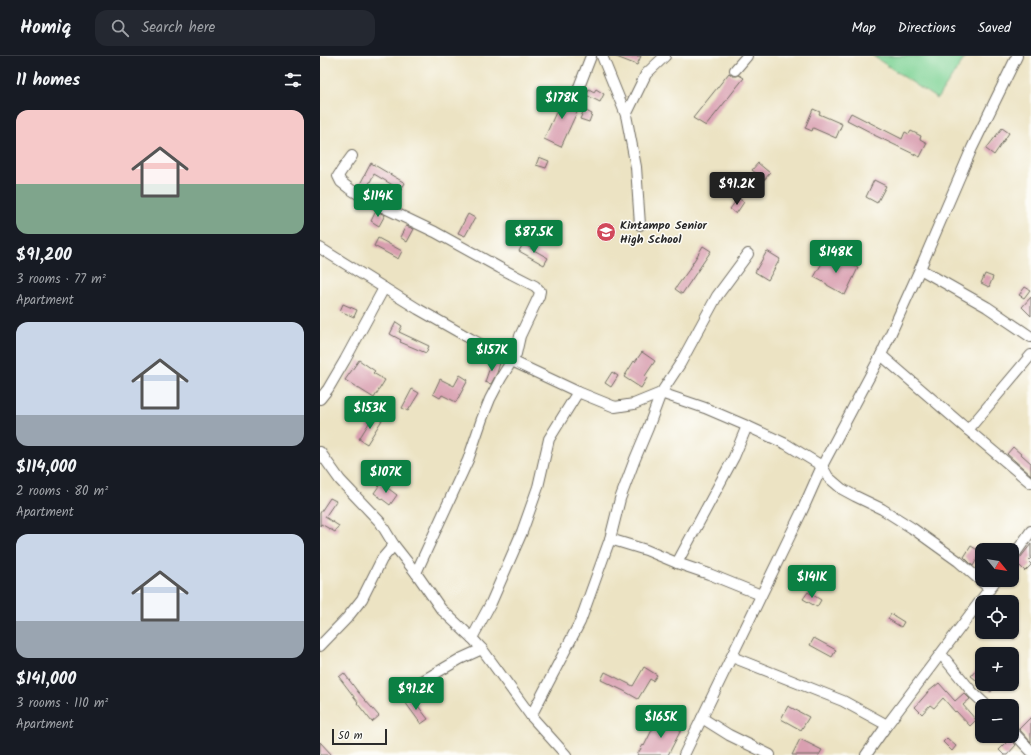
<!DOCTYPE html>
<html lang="en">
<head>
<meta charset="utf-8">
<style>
	:root { --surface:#171b24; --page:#242831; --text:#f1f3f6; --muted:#9ea1a6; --line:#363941; --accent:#0b8043 }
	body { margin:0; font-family:Kalam,sans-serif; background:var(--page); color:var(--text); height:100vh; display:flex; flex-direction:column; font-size:15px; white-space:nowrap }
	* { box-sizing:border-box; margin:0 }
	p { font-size:13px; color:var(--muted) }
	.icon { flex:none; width:22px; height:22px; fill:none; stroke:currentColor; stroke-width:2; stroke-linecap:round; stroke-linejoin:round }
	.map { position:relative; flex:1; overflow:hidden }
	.drawer { display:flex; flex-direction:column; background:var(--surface); width:320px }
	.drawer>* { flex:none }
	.needle { width:26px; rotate:120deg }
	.buttons { position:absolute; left:655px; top:487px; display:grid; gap:8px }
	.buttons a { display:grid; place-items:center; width:44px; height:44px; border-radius:8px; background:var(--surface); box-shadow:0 1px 3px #0004; font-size:20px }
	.scale { position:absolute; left:12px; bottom:10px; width:55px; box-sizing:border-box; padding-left:4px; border:2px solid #2b2b2b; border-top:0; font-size:11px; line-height:14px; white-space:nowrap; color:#2b2b2b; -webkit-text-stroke:3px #fdfcf7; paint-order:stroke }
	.price { position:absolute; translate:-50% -34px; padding:0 9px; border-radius:4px; background:var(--accent); color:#fff; font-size:13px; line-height:26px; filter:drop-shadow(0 1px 2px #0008) }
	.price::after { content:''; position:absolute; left:50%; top:24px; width:12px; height:9px; margin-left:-6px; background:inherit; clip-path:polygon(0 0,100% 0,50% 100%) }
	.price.active { background:#222; color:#fff }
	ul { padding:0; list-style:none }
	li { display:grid; align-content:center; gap:8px; height:212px; padding:0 16px }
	li span { display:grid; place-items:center; height:124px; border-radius:12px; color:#555 }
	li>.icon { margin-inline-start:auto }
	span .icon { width:72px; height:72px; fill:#fffc; stroke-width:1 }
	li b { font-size:17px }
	h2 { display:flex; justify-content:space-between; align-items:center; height:48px; padding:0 16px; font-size:17px }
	header { display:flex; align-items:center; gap:24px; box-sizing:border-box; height:56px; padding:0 20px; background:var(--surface); border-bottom:1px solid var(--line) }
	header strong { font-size:19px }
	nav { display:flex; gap:22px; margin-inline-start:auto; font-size:14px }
	.search { width:280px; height:36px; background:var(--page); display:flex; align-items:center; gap:10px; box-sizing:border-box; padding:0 14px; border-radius:12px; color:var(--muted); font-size:15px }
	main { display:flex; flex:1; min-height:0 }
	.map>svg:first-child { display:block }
	.green { fill:#7ed395; stroke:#547f60 }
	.building { fill:#d99fb0 }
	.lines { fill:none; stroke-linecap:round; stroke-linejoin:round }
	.minor-casing { stroke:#6f6b60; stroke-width:12 }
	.minor { stroke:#fff; stroke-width:10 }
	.labels { text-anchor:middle; stroke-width:3; stroke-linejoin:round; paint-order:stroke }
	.poi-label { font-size:12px; font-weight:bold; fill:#2b2b2b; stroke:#fdfcf7; text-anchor:start }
</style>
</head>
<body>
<header>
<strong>Homiq</strong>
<div class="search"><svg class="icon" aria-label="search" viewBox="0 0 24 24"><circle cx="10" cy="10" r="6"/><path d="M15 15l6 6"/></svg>Search here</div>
<nav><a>Map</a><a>Directions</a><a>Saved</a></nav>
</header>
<main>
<section class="drawer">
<h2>11 homes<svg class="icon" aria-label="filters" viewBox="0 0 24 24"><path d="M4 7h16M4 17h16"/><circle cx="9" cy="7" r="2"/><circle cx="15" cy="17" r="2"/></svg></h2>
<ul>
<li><span style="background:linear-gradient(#f6c9c9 60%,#7fa58c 0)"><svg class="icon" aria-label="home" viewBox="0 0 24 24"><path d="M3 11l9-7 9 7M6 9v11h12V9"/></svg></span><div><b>$91,200</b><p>3 rooms · 77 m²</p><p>Apartment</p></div></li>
<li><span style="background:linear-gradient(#c9d6e8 75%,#9aa5b1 0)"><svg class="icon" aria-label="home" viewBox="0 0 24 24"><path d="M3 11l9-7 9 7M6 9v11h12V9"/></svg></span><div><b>$114,000</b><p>2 rooms · 80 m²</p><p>Apartment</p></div></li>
<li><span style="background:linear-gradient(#c9d6e8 70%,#9aa5b1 0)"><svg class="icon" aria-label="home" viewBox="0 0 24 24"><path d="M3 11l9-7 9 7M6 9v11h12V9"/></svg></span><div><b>$141,000</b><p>3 rooms · 110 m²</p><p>Apartment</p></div></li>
</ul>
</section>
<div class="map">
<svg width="711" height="699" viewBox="0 0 711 699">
	<rect width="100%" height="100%" fill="#fdfcf7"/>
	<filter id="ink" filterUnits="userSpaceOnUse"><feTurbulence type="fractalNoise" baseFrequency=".025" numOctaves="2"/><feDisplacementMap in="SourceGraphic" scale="8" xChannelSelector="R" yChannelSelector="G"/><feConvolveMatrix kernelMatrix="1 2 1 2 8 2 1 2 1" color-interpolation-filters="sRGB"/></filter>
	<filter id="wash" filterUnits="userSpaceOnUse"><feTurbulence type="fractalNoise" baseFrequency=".012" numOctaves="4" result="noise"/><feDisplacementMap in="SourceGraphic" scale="16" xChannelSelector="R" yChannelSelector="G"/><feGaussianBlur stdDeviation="0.9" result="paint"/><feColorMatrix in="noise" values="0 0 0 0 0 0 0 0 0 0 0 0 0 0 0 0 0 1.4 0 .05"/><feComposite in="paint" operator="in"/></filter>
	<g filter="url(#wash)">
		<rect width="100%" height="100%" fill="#ece3c3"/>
		<polygon class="green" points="553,0 646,0 617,43"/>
		<g id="blocks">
			<g class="building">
				<polygon points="294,0 321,0 317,9"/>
				<polygon points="409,17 413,20 417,20 419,19 424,22 386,70 373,62"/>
				<polygon points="269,33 274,36 276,33 284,38 280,46 266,39"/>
				<polygon points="246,34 257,39 251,53 257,56 241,91 224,83"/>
				<polygon points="493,53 500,56 499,58 522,68 516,82 493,72 492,75 485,72"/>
				<polygon points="264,54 272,58 269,66 260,63"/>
				<polygon points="531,57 582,83 585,76 589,78 591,75 601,80 600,83 607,87 600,101 554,79 554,78 527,64"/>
				<polygon points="682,72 689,77 674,99 666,93"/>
				<polygon points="219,101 229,105 226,112 216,109"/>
				<polygon points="51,107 85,127 81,134 54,118 47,132 40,128"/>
				<polygon points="438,107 450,117 444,124 432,114"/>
				<polygon points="554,124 566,130 557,147 546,141"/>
				<polygon points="418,142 424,146 416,158 410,153"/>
				<polygon points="56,155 65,159 59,170 51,165"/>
				<polygon points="148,158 155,162 145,180 138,177"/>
				<polygon points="86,170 94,173 87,186 80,181"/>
				<polygon points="58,182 82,195 78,203 54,190"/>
				<polygon points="203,188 228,202 224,209 199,195"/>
				<polygon points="383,190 391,195 362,238 355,233 373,208 372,208"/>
				<polygon points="447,195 460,203 448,224 435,216"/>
				<polygon points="508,197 538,212 525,239 507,229 507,228 494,221"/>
				<polygon points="665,218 673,221 669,231 661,227"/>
				<polygon points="705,231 710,234 704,242 699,239"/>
				<polygon points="711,241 711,260 702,251"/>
				<polygon points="23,248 37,254 34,261 20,255"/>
				<polygon points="76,266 82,270 79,276 109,290 106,297 80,286 81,284 70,278"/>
				<polygon points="322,296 335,305 325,320 327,322 321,332 304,321 314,305 315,306"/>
				<polygon points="39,304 55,315 53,317 65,324 54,342 25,324"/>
				<polygon points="172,305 180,307 177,317 171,328 165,326"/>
				<polygon points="292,316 298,320 291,331 285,327"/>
				<polygon points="140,319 148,324 136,346 122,339 120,342 113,338 120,323 134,330"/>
				<polygon points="92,333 99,337 88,355 82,352"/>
				<polygon points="54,359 62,364 47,388 39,383"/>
				<polygon points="693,391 711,407 711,419 687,398"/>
				<polygon points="61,427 77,439 70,449 54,437"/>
				<polygon points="10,442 16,445 5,461 19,470 15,476 1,468 0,470 0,457"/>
				<polygon points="711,488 711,502 708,505 711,508 711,509 705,515 700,510 692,520 692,509 697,506"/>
				<polygon points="651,490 661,496 653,510 644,501"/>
				<polygon points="488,536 501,544 497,551 483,543"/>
				<polygon points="571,558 584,566 581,571 568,563"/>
				<polygon points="685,576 699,576 694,583"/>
				<polygon points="494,582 516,594 512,601 490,589"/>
				<polygon points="662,607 662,628 677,628 671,636 651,620"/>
				<polygon points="324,611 337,619 333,625 330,623 318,643 304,635 281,624 285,616 313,630"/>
				<polygon points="24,617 38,636 59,660 52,666 37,647 38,646 19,621"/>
				<polygon points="619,627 635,645 644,637 650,643 643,649 656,664 650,670 636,655 635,656 623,642 614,652 610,649 602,658 595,651 608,636"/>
				<polygon points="91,641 108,663 101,668 85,646"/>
				<polygon points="468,650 489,661 481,674 461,663"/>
				<polygon points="339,660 362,672 348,699 317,699 323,689 324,690"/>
				<polygon points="711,661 711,686 699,673"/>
				<polygon points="678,680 688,680 696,689 687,699 684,699 679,694 686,687"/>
				<polygon points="627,682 636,690 632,695 623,686"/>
				<polygon points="480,683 502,694 499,699 472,699"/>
				<polygon points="0,686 12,699 0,699"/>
			</g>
		</g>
	</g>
	<g filter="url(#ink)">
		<use href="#blocks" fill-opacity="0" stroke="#6f6b60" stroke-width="1"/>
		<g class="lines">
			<g class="minor-casing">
				<g id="minor">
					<polyline points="282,0 306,59"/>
					<polyline points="415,14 427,0"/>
					<polyline points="259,31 271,0"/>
					<polyline points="32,100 24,111 18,120 21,126 30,133 46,143 115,176 180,212 215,230 220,235 219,240 200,280 196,298 181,322 170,343 162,363 148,404 96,517"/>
					<polyline points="320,169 316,111 306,59 326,18 345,0"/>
					<polyline points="0,192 98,253 151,283 192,305 258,336 295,351 314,348 341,337"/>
					<polyline points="428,198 397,240 360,308 341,337 385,352 427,370 466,388 502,410 508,421 522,433 535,440 562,453 592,472 638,505 670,533"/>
					<polyline points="600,213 667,251 711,281"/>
					<polyline points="561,299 648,374 711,427"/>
					<polyline points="0,343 8,333 25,304 64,232"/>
					<polyline points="648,374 711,299"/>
					<polyline points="0,396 20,424 60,466 74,489 96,517 121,553 152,582 162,593 211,660 246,699"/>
					<polyline points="290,483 326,494 357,507 414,401 427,370"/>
					<polyline points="692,502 711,475"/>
					<polyline points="357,507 389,518 441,539"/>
					<polyline points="152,582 171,547 202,476 218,431 229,383 258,336"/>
					<polyline points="0,590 27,562 42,543 62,503 74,489"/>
					<polyline points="621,598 653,637 667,650"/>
					<polyline points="412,601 523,645 567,669"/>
					<polyline points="87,634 140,603 162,593"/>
					<polyline points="211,660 260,566 290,483 300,443 315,403 328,372 341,337"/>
					<polyline points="382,662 409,679 450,699"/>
					<polyline points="692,675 711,695"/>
					<polyline points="364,699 482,455 502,410 561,299 600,213 652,92 697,0"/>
					<polyline points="546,699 567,669 676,524"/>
				</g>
			</g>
			<use href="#minor" class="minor"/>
		</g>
	</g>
	<defs>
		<g id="school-disc" transform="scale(1)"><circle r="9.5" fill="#d1495b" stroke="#fdfcf7"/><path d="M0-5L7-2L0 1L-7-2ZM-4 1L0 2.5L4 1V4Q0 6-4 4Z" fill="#fff"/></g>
	</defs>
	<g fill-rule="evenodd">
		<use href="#school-disc" x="286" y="176"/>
	</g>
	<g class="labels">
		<g class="poi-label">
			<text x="300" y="173">Kintampo Senior<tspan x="300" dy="14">High School</tspan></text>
		</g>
	</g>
</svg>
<div class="buttons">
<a><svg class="needle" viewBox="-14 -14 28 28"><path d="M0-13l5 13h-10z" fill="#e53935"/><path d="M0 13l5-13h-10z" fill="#9ea1a6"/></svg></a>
<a><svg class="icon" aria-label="locate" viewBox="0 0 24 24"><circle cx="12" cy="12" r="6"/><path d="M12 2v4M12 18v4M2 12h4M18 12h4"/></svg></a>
<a>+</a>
<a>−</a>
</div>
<div class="scale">50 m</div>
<b class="price" style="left:242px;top:64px">$178K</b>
<b class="price active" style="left:417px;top:150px">$91.2K</b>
<b class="price" style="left:58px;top:162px">$114K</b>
<b class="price" style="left:214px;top:198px">$87.5K</b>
<b class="price" style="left:516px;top:218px">$148K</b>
<b class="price" style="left:172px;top:316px">$157K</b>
<b class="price" style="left:50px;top:374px">$153K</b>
<b class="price" style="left:66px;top:438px">$107K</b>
<b class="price" style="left:492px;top:543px">$141K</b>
<b class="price" style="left:96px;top:655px">$91.2K</b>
<b class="price" style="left:341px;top:683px">$165K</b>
</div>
</main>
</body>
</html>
